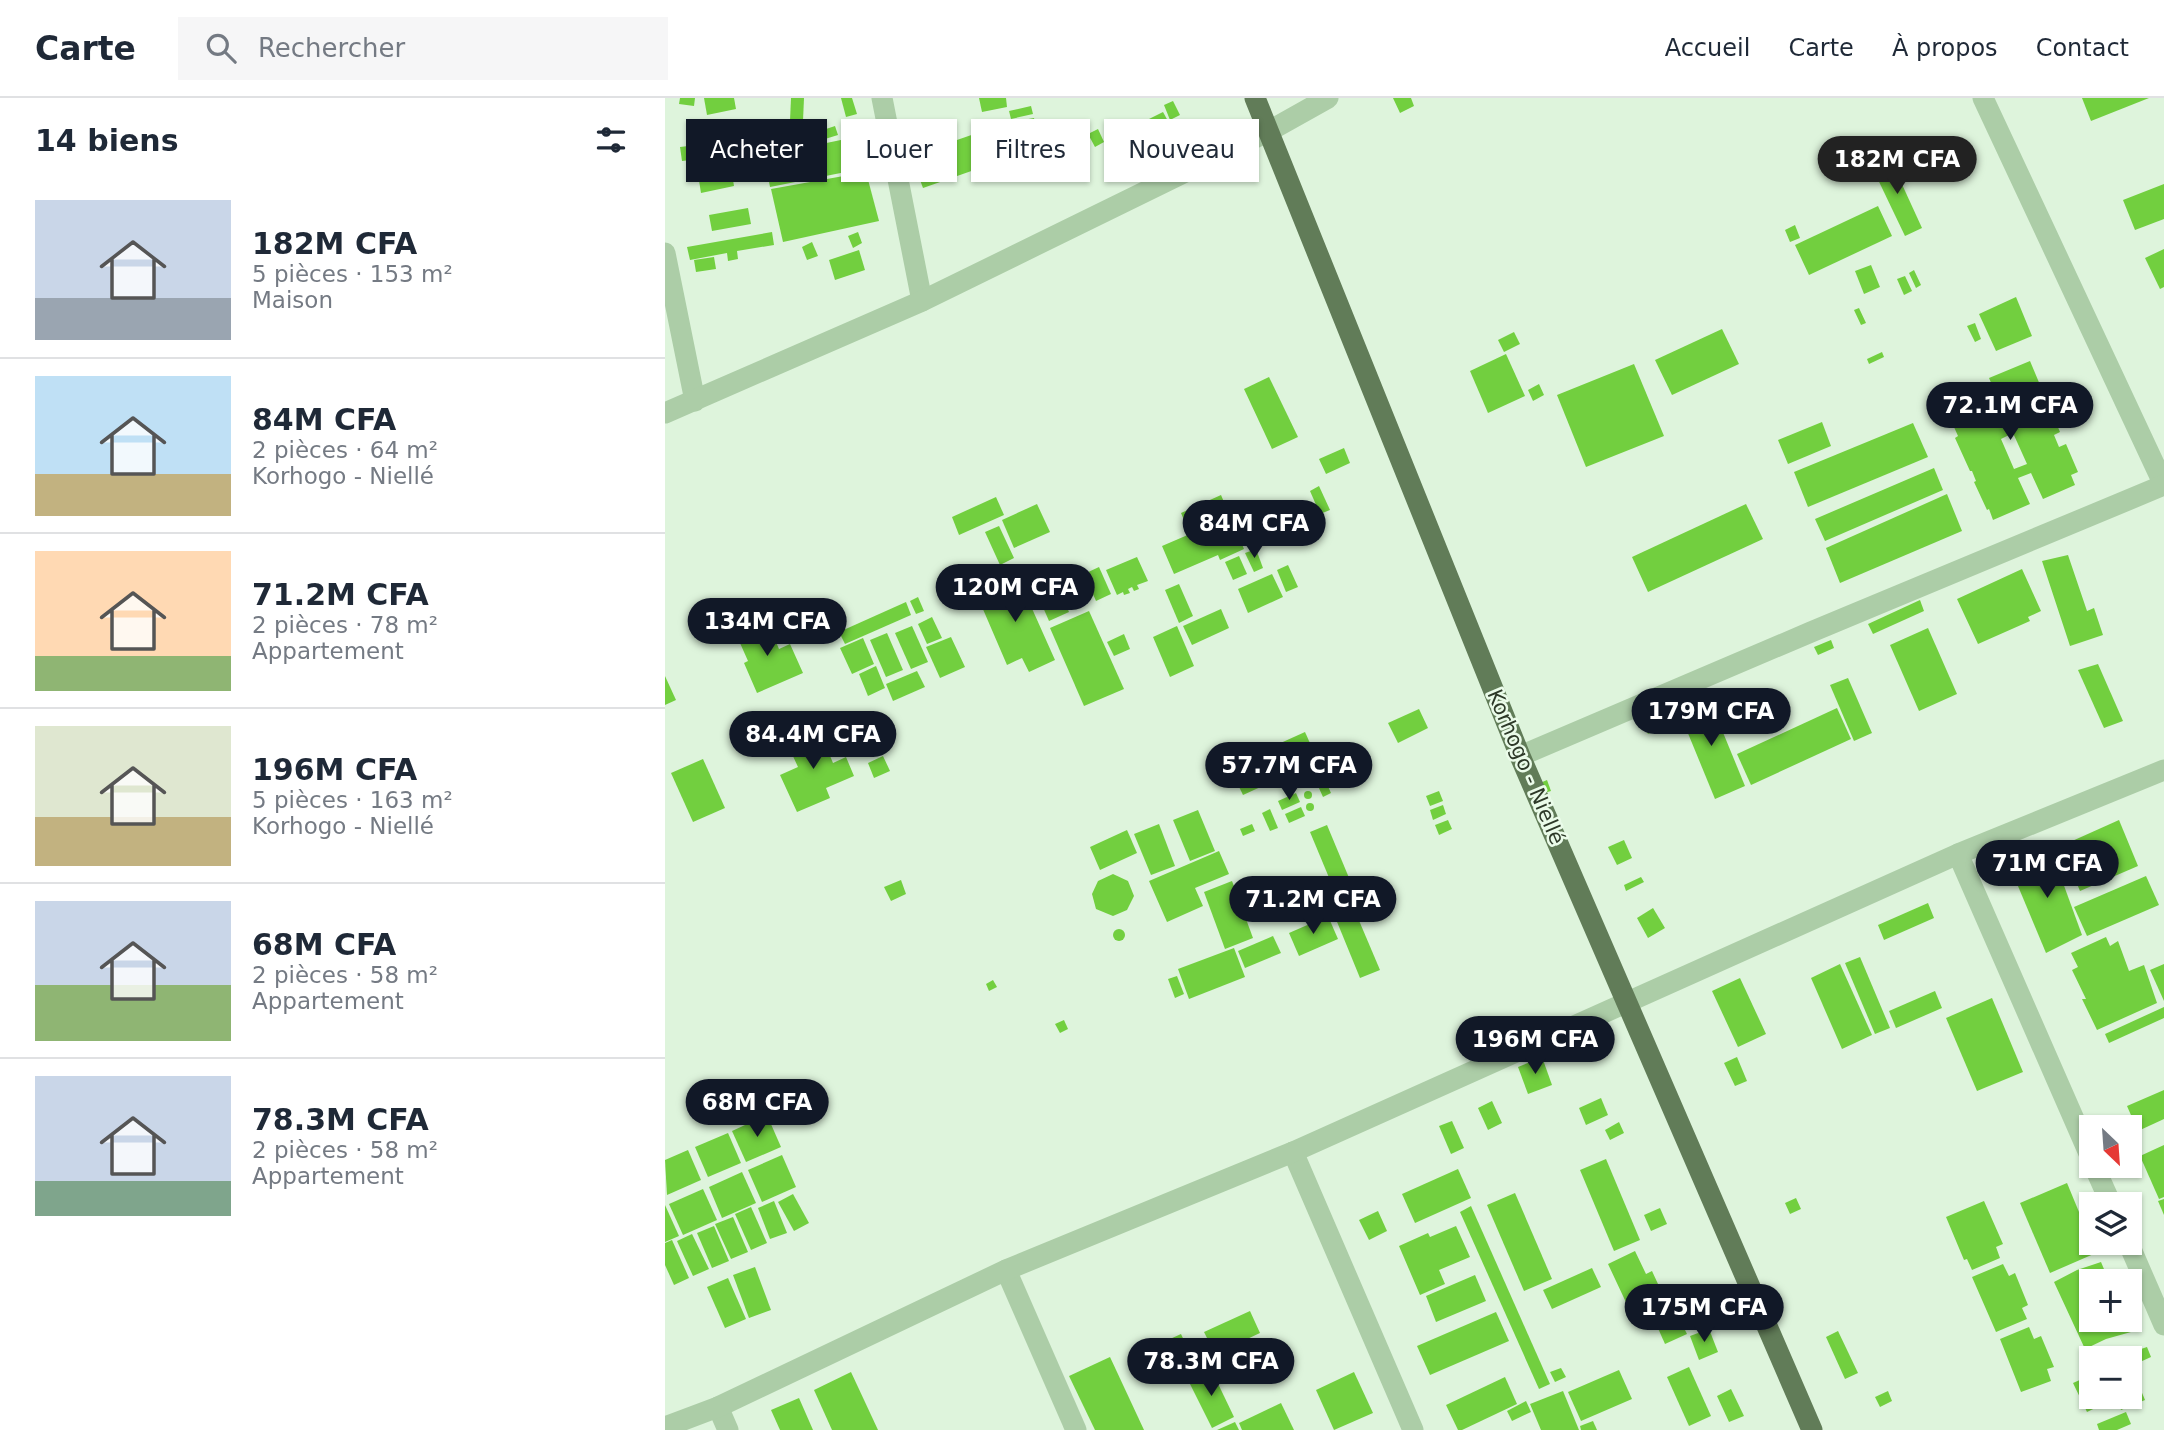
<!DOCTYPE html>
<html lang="fr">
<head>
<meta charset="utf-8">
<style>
	:root { --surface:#fff; --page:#f6f6f7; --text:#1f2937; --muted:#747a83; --line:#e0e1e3; --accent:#111827 }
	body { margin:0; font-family:"DejaVu Sans",sans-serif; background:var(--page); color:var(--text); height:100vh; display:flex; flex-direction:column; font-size:26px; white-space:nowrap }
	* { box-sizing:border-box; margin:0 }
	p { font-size:23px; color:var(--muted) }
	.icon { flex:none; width:38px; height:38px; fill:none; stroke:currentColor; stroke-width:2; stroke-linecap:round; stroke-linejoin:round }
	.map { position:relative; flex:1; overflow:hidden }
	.panel { display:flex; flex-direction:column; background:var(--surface); width:665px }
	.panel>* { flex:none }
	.top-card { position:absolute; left:21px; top:21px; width:665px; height:63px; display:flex; gap:14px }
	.needle { width:46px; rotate:155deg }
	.tools { position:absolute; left:1414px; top:1017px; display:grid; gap:14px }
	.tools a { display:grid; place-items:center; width:63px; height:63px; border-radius:0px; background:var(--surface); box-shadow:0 2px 5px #0004; font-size:35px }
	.price { position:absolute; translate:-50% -60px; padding:0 16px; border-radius:24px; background:var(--accent); color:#fff; font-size:23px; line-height:46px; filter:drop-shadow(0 2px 4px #0008) }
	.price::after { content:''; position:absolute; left:50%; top:42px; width:21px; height:16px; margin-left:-10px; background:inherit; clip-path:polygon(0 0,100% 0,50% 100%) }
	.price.selected { background:#222; color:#fff }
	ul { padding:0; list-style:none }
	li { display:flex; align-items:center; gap:21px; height:175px; padding:0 35px }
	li+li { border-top:2px solid var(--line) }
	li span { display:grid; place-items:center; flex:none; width:196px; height:140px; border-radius:0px; color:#555 }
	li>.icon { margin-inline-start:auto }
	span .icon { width:84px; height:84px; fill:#fffc; stroke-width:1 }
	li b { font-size:30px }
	h2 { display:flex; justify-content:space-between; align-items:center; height:84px; padding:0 35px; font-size:30px }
	.pill { padding:0 24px; border-radius:0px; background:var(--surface); box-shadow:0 2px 5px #0004; font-size:24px; line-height:63px }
	.pill.selected { background:var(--accent); color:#fff }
	header { display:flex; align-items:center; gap:42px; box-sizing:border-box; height:98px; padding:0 35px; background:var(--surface); border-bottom:2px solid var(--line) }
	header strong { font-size:33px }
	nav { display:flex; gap:38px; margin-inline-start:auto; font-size:24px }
	.search { width:490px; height:63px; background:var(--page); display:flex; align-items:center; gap:18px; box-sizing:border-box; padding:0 24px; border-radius:0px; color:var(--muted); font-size:26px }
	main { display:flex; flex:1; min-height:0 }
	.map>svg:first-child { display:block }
	.building { fill:#72cf3f; fill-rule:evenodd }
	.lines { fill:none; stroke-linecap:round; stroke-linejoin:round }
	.minor { stroke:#accda7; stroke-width:21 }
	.major { stroke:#617c58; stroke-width:21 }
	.labels { text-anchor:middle; stroke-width:5; stroke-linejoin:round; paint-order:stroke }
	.street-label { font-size:21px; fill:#2d3928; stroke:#eafbe9 }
</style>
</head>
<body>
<header>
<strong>Carte</strong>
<div class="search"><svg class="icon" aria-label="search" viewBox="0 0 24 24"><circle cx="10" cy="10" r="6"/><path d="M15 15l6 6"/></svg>Rechercher</div>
<nav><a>Accueil</a><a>Carte</a><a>À propos</a><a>Contact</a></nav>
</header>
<main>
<section class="panel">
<h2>14 biens<svg class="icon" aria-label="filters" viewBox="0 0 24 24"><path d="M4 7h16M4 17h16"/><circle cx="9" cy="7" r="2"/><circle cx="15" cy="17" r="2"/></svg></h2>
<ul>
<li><span style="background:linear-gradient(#c9d6e8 70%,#9aa5b1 0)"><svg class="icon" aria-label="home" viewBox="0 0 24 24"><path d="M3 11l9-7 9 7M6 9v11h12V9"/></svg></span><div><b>182M CFA</b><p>5 pièces · 153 m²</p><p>Maison</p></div></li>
<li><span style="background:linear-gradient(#bfe0f5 70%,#c2b280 0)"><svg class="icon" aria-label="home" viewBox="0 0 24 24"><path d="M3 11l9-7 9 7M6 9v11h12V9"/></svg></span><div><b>84M CFA</b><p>2 pièces · 64 m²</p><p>Korhogo - Niellé</p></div></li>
<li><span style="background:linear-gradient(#ffd9b3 75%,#8fb573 0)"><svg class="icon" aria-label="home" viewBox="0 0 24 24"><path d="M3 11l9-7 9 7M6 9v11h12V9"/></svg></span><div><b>71.2M CFA</b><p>2 pièces · 78 m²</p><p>Appartement</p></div></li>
<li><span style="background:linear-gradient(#dfe7d0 65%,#c2b280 0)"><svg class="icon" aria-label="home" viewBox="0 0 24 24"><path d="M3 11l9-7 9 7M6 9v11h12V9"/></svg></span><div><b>196M CFA</b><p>5 pièces · 163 m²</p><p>Korhogo - Niellé</p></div></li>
<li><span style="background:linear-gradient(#c9d6e8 60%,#8fb573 0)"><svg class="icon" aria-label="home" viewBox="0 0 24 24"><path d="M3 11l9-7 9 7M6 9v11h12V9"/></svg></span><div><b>68M CFA</b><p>2 pièces · 58 m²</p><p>Appartement</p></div></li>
<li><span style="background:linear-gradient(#c9d6e8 75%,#7fa58c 0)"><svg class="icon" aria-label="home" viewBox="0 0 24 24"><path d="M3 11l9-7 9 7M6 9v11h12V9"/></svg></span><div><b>78.3M CFA</b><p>2 pièces · 58 m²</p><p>Appartement</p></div></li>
</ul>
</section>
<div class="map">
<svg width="1499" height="1332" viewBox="0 0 1499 1332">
	<rect width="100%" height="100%" fill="#def4dc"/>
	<g class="building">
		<polygon points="15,0 30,0 29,8 14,6"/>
		<polygon points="39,0 69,0 71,11 42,17"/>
		<polygon points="126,0 139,0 138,23 125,23"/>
		<polygon points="176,0 187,0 192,16 181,19"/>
		<polygon points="314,0 341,0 342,9 317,14"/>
		<polygon points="728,0 746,0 749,8 735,15"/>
		<polygon points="1417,0 1484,0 1426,23"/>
		<polygon points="508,3 515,17 505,22 499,7"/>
		<polygon points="366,8 368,16 346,21 344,13"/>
		<polygon points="498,14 503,23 476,36 472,27"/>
		<polygon points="369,20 372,32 360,34 361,41 350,43 346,24"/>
		<polygon points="338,26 349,58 258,90 246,58"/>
		<polygon points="170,28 173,37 160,41 158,32"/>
		<polygon points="433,31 439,44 430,49 423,36"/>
		<polygon points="195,38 201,70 105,89 99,58"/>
		<polygon points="103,41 105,55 67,61 65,47"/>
		<polygon points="57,44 59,58 17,63 15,49"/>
		<polygon points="1224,58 1257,130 1240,138 1206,67"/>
		<polygon points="65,64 69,88 36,95 32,70"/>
		<polygon points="201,74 214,123 118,144 106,91"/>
		<polygon points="1499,86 1499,121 1470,132 1458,102"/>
		<polygon points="1213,108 1227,138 1144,177 1130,147"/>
		<polygon points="83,110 86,126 47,133 44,117"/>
		<polygon points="1130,127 1135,140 1125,144 1120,132"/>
		<polygon points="107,134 109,147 72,153 73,161 63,163 62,155 25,162 22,149"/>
		<polygon points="193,134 197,145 188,150 183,138"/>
		<polygon points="147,144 153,158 142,162 137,149"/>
		<polygon points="1499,151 1499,189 1495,191 1480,160"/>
		<polygon points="194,152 200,172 170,182 164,162"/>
		<polygon points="49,159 51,171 31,174 29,162"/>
		<polygon points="1206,167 1215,189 1199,196 1190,173"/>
		<polygon points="1249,172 1256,187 1251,190 1244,175"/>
		<polygon points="1240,178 1247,193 1239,197 1232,181"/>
		<polygon points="1351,199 1367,238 1331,253 1314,216"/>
		<polygon points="1194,210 1201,225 1196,227 1189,212"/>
		<polygon points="1310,225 1316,241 1310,244 1302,228"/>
		<polygon points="1057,231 1074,266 1007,297 990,262"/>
		<polygon points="849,234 855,246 839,254 833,242"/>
		<polygon points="1217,254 1219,259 1204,266 1202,261"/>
		<polygon points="841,256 860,298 823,315 805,273"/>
		<path d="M1365 263 1378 294 1373 297 1378 309 1383 306 1395 334 1389 337 1394 349 1401 346 1413 374 1406 377 1410 387 1378 401 1366 375 1353 380 1365 406 1328 422 1324 411 1322 412 1309 384 1311 383 1307 373H1305L1290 340 1293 338 1289 329 1286 330 1275 305 1314 288 1331 329 1343 324 1324 280ZM1348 335 1362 366 1349 371 1336 341Z"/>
		<polygon points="969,266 999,338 921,369 892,297"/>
		<polygon points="604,279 633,339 607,351 579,291"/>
		<polygon points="874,286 879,297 868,303 863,292"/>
		<polygon points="1157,324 1166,348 1123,366 1113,342"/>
		<polygon points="1248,325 1263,359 1143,409 1129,374"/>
		<polygon points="679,350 685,365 661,376 654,361"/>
		<polygon points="1269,370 1278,392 1160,443 1150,421"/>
		<polygon points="654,388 665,412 655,416 645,393"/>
		<polygon points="1282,396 1297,433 1175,485 1161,450"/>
		<polygon points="556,397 579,451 555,462 553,457 509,476 497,448 525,436 516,415"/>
		<polygon points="331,399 339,417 294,437 287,419"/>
		<polygon points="372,406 385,434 349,450 337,422"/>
		<polygon points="1081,406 1098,441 983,494 967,459"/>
		<polygon points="334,428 349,460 335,467 320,434"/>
		<polygon points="591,451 598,470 589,474 580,455"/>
		<polygon points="1403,457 1422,513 1429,510 1438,537 1405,548 1377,463"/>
		<polygon points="574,458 582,476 568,482 560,464"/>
		<polygon points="472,459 483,483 472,487 474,491 469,493 467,489 463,491 465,495 459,497 458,494 452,497 441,472"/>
		<polygon points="623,467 633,489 621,494 612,472"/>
		<polygon points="434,469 446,496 431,503 419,476"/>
		<polygon points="1357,471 1376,513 1363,519 1365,523 1313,546 1292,501"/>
		<polygon points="388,475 404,514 384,523 367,484"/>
		<polygon points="607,476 618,499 583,515 573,491"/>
		<polygon points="352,477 390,562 364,574 357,560 342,567 311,495"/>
		<polygon points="514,486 528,518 514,525 500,492"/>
		<polygon points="253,499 259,513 251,516 245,503"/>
		<polygon points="1255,502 1259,513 1208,536 1203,526"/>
		<polygon points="241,504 246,517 180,546 174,534"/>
		<polygon points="556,511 564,530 527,547 518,528"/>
		<polygon points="424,513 459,591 419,608 385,530"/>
		<polygon points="267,519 277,540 262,546 253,526"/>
		<polygon points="102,523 114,551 125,546 138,575 92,595 79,565 83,563 71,536"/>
		<polygon points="247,528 263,564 246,571 230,535"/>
		<polygon points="512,528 529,568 505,579 488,539"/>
		<polygon points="1263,530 1292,596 1254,613 1225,547"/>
		<polygon points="222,535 238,572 221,579 205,542"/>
		<polygon points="459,536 465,551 449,558 442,544"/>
		<polygon points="286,539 300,569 275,580 261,549"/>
		<polygon points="198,540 209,566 187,576 175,550"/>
		<polygon points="1166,542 1169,550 1153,557 1149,549"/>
		<polygon points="1433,566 1458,623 1439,630 1413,572"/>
		<polygon points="211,568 220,590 203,598 194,576"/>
		<polygon points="252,573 260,589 228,603 221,586"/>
		<polygon points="0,578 11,602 0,607"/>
		<polygon points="1183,580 1207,635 1189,643 1165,587"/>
		<polygon points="1043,598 1080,688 1050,701 1013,611"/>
		<polygon points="1172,610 1186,641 1086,687 1072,656"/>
		<polygon points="754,611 763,630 733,645 723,625"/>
		<polygon points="1006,611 1012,623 983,636 977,625"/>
		<polygon points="153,629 168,665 181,659 189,678 161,690 165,700 132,714 115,677 133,669 121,643"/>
		<polygon points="640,634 653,663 578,697 564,668"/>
		<polygon points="218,658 225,673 209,680 203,665"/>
		<polygon points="38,661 60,710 28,724 6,675"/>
		<polygon points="882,682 886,693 879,695 875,685"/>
		<polygon points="661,684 666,695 658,699 653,688"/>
		<polygon points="774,693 778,703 765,708 761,698"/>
		<circle cx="643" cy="697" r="4"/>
		<polygon points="631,695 635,704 617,712 613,703"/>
		<circle cx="645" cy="709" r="4"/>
		<polygon points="778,707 781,716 768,722 765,712"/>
		<polygon points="636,709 640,718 624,725 620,716"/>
		<polygon points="605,711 613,730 605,733 597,715"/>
		<polygon points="533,712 550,753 525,763 508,722"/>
		<polygon points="783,722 787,731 774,737 770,727"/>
		<polygon points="1454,722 1473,768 1415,793 1396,748"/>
		<polygon points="494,726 510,768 486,777 469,736"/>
		<polygon points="587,726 590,733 578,738 575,731"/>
		<polygon points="662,727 687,787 670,794 645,734"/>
		<polygon points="462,732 472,755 435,772 425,749"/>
		<polygon points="959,742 967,760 952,767 943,749"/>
		<polygon points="1386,752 1417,837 1381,855 1345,769 1364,759"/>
		<polygon points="554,753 564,776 530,790 538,808 502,824 484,783"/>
		<polygon points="448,776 463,783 469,798 462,812 448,818 431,811 427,796 433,783"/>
		<polygon points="1481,778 1494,807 1422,838 1409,809"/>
		<polygon points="976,779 979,784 961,793 959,787"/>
		<polygon points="236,782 241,796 226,803 219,789"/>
		<polygon points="567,783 588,840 560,851 539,794"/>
		<polygon points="1263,805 1269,820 1219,842 1213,827"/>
		<polygon points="687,806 715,872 695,880 668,814"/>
		<polygon points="988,810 1000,830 983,840 972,820"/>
		<polygon points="663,818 673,841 634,858 624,835"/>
		<circle cx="454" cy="837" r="6"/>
		<polygon points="608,838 616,855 580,870 573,853"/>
		<polygon points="1441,839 1445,848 1453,843 1464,873 1479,867 1492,905 1432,932 1417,901 1421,901 1407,872 1413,869 1406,855"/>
		<polygon points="569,850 580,879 524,901 513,871"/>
		<polygon points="1195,859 1225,930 1210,936 1180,865"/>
		<polygon points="1175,866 1207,937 1177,951 1146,880"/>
		<polygon points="1499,866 1499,903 1485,872"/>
		<polygon points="512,878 519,896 510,900 503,881"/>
		<polygon points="1075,880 1101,936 1073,949 1047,893"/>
		<polygon points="328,882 332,889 324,893 321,886"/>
		<polygon points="1270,893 1277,910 1231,930 1224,913"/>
		<polygon points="1327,900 1358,974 1312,993 1281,920"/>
		<polygon points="1499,909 1499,920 1444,945 1440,936"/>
		<polygon points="399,922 403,931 395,935 390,926"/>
		<polygon points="877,959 887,987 863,996 853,969"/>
		<polygon points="1072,959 1082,983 1070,988 1059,965"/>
		<polygon points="1499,992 1499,1021 1473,1033 1462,1008"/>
		<polygon points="936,1000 943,1017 921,1027 914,1010"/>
		<polygon points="827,1003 837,1025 823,1032 813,1010"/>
		<polygon points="102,1017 116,1049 81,1064 67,1033"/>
		<polygon points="787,1023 799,1050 786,1056 774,1028"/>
		<polygon points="954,1024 959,1035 945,1042 940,1032"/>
		<polygon points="63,1035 76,1065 43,1079 30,1049"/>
		<polygon points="1499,1047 1499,1099 1494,1101 1475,1058"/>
		<polygon points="23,1052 36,1082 2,1097 0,1062"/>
		<polygon points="117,1057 131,1089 97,1104 83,1072"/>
		<polygon points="941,1061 975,1142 949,1153 915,1072"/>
		<polygon points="793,1071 806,1100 750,1125 737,1096"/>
		<polygon points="77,1074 91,1105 57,1120 44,1089"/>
		<polygon points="1402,1085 1431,1155 1385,1175 1355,1105"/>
		<polygon points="38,1091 52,1122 18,1137 4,1106"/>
		<polygon points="850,1095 887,1181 859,1193 822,1107"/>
		<polygon points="128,1096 144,1125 129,1133 113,1104"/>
		<polygon points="1131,1100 1136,1111 1125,1116 1120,1105"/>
		<polygon points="1499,1101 1499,1117 1493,1103"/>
		<polygon points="109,1103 122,1135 105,1141 93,1110"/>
		<polygon points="1319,1103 1338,1146 1331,1149 1335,1160 1307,1172 1302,1161 1299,1162 1281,1119"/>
		<polygon points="0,1107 14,1138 0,1144"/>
		<polygon points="806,1108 885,1286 874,1291 795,1114"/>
		<polygon points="86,1109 102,1145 86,1152 70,1116"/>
		<polygon points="995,1110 1002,1126 986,1133 979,1117"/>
		<polygon points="713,1113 722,1133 704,1142 694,1122"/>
		<polygon points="68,1119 83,1154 66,1161 50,1126"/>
		<polygon points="49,1128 64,1163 47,1170 32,1135"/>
		<polygon points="791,1128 805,1159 774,1172 780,1186 755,1197 734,1148 763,1135 765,1139"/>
		<polygon points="27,1136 44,1171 28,1178 12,1143"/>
		<polygon points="7,1142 24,1180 9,1187 0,1167 0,1145"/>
		<polygon points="970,1153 981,1176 987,1173 999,1199 966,1215 943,1166"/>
		<polygon points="1436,1164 1444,1183 1426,1183 1426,1222 1461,1222 1466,1234 1441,1241 1420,1251 1389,1184 1412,1172"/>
		<polygon points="1338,1166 1344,1178 1350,1175 1363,1207 1357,1210 1362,1221 1331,1234 1307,1179"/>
		<polygon points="90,1169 106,1212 84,1220 68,1177"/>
		<polygon points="927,1170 936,1189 887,1211 878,1192"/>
		<polygon points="810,1177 821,1203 771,1224 761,1198"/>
		<polygon points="63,1180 81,1221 60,1230 42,1189"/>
		<polygon points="1009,1210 1022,1236 1000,1246 988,1219"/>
		<polygon points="585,1213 595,1235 550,1256 539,1234"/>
		<polygon points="831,1214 844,1243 765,1277 752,1248"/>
		<polygon points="1364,1229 1369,1241 1376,1238 1389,1269 1382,1271 1386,1283 1356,1294 1335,1241"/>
		<polygon points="1044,1231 1053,1254 1034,1262 1025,1238"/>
		<polygon points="1173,1233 1193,1275 1180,1281 1161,1239"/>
		<polygon points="516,1236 522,1249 501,1259 494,1246"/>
		<polygon points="1482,1249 1486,1259 1475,1264 1470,1253"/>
		<polygon points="480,1251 486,1261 469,1267 465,1257"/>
		<polygon points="445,1259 479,1332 430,1332 404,1278"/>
		<polygon points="1465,1266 1480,1302 1456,1312 1453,1304 1469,1297 1465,1287"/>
		<polygon points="1024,1269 1046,1318 1024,1328 1002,1279"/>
		<polygon points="896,1270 901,1279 890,1284 885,1274"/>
		<polygon points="546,1271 569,1319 547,1330 523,1282"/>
		<polygon points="954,1272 967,1301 916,1323 903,1294"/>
		<polygon points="186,1274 213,1332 167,1332 149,1292"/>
		<polygon points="689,1274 708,1315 669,1332 651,1292"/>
		<polygon points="1426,1277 1426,1298 1455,1298 1422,1314 1408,1285"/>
		<polygon points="840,1279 852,1306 797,1332 793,1332 781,1307"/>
		<polygon points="1066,1291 1079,1318 1064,1324 1052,1298"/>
		<polygon points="898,1293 914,1332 876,1332 865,1306"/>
		<polygon points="1223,1293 1227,1303 1215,1309 1210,1299"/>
		<polygon points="134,1300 148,1332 115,1332 106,1312"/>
		<polygon points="861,1303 866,1314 847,1323 842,1313"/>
		<polygon points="616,1305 629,1332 577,1332 574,1325"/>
		<polygon points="1461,1314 1466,1326 1452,1332 1434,1332 1432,1326"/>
		<polygon points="928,1323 932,1332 916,1332 915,1328"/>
		<polygon points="570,1324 574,1332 552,1332"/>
	</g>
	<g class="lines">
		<g class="minor">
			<polyline points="217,0 257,203"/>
			<polyline points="1318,0 1499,387"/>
			<polyline points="0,155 30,303"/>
			<polyline points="0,315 257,203 604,33 663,0"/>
			<polyline points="855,658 1146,534 1499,387"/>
			<polyline points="1293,756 1426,1060"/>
			<polyline points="628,1054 748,1332"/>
			<polyline points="1429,1068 1446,1106"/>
			<polyline points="1463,1144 1499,1227"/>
			<polyline points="341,1172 411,1332"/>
			<polyline points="53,1309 63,1332"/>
			<polyline points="0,1329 53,1309 341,1172 628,1054 1293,756 1499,672"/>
		</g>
		<polyline class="major" points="590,0 855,658 1147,1332"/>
	</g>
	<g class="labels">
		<g class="street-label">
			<text transform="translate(861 669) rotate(67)" y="7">Korhogo - Niellé</text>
		</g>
	</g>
</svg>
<div class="tools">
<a><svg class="needle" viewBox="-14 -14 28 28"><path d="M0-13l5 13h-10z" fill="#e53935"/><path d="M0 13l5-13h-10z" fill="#747a83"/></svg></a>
<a><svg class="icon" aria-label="layers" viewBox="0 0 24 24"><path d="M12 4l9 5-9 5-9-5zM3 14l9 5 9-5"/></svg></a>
<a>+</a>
<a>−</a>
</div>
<b class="price selected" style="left:1232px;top:98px">182M CFA</b>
<b class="price" style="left:1345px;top:344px">72.1M CFA</b>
<b class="price" style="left:589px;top:462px">84M CFA</b>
<b class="price" style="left:350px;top:526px">120M CFA</b>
<b class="price" style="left:102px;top:560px">134M CFA</b>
<b class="price" style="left:1046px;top:650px">179M CFA</b>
<b class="price" style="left:148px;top:673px">84.4M CFA</b>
<b class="price" style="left:624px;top:704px">57.7M CFA</b>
<b class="price" style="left:1382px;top:802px">71M CFA</b>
<b class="price" style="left:648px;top:838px">71.2M CFA</b>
<b class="price" style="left:870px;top:978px">196M CFA</b>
<b class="price" style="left:92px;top:1041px">68M CFA</b>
<b class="price" style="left:1039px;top:1246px">175M CFA</b>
<b class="price" style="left:546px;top:1300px">78.3M CFA</b>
<div class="top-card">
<a class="pill selected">Acheter</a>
<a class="pill">Louer</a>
<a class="pill">Filtres</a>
<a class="pill">Nouveau</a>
</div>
</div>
</main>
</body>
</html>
